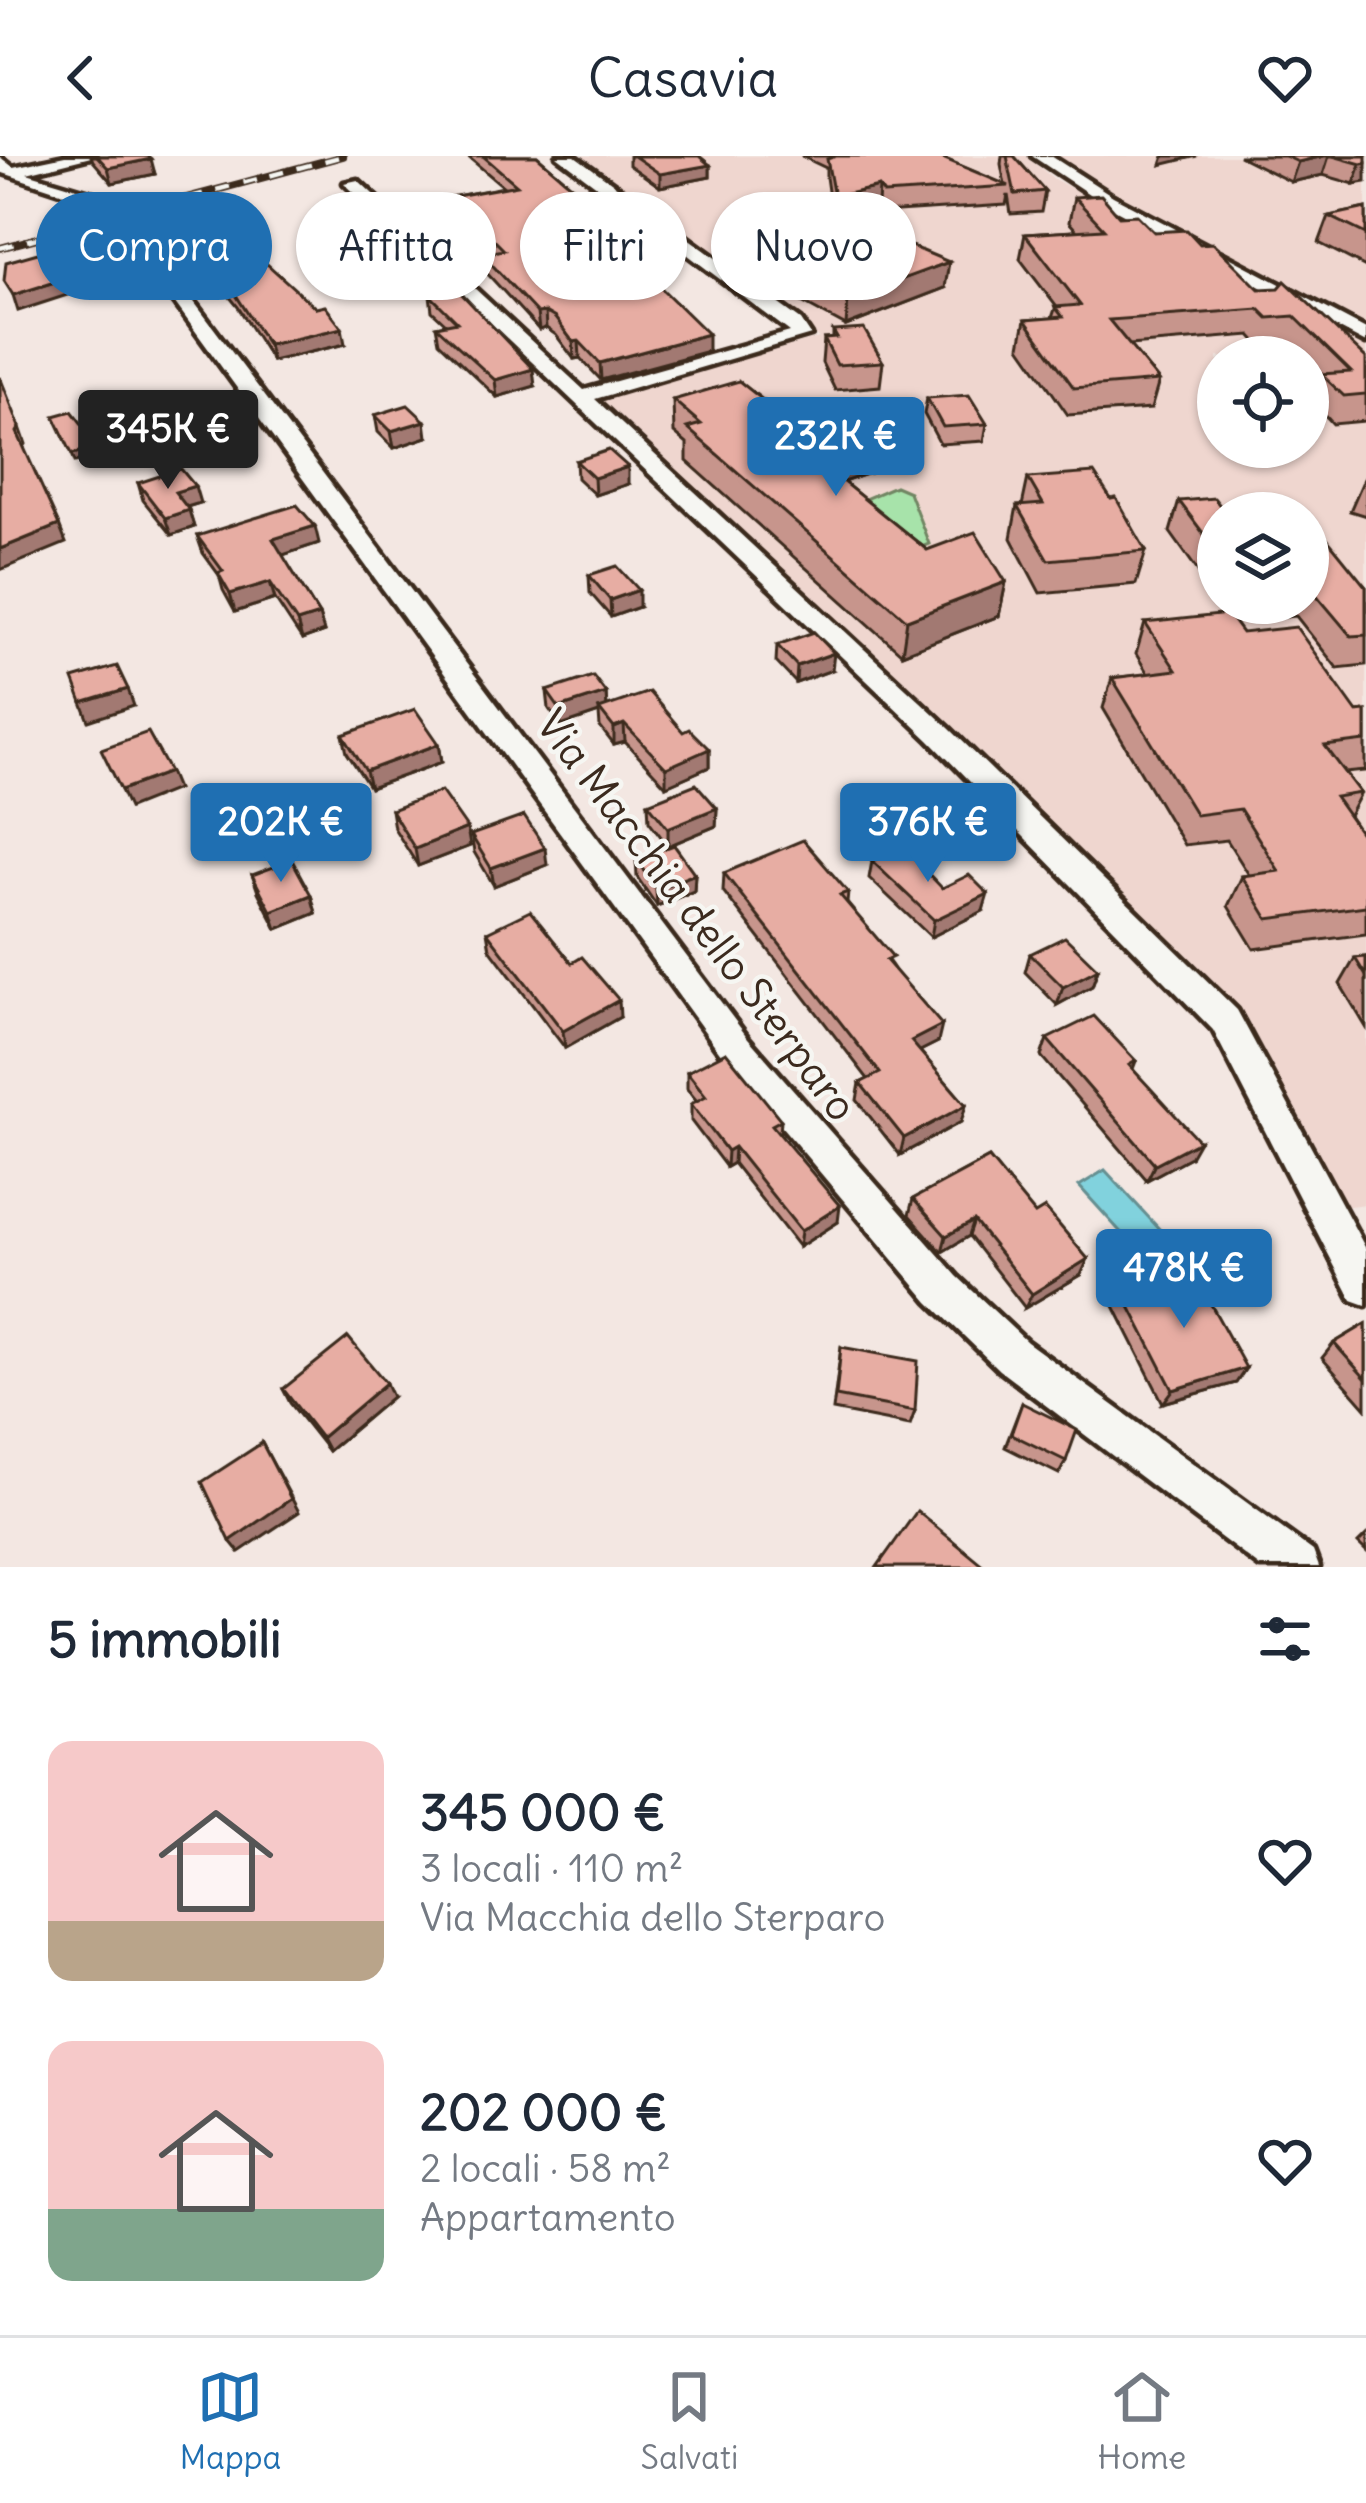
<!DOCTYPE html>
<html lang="it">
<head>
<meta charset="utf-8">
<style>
	:root { --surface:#fff; --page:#f6f6f7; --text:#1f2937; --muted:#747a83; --line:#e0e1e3; --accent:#1f6fb2 }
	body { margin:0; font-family:Delius,sans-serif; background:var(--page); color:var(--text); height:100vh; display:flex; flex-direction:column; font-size:45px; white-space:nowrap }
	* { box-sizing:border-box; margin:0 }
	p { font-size:39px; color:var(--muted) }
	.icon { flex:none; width:66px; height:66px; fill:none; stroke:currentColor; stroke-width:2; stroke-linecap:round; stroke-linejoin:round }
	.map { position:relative; height:1411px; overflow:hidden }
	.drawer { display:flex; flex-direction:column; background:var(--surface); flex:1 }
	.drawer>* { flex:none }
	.top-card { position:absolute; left:36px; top:36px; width:1296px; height:108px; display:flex; gap:24px }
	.buttons { position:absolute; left:1197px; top:180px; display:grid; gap:24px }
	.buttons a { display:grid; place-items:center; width:132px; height:132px; border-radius:50%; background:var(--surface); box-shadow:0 3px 9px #0004; font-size:60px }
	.price { position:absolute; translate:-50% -102px; padding:0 27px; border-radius:12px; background:var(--accent); color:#fff; font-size:39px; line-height:78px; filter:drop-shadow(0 3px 6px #0008) }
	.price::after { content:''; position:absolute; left:50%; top:72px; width:36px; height:27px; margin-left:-18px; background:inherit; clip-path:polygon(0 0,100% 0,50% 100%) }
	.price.current { background:#222; color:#fff }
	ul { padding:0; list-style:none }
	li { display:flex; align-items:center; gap:36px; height:300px; padding:0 48px }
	li span { display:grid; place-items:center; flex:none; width:336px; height:240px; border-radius:24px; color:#555 }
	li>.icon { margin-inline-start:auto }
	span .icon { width:144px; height:144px; fill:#fffc; stroke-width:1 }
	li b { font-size:51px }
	h2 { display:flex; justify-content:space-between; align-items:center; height:144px; padding:0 48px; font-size:51px }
	.pill { padding:0 42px; border-radius:54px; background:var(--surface); box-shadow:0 3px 9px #0004; font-size:42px; line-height:108px }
	.pill.current { background:var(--accent); color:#fff }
	header { display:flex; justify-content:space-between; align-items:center; height:156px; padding:0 48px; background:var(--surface); font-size:54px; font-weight:600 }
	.tabs { display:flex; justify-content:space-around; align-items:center; height:168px; border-top:3px solid var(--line); background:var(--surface); font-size:33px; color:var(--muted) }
	.tabs a { display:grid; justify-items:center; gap:6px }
	.tabs .current { color:var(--accent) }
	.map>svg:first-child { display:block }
	.built { fill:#efd6cf; fill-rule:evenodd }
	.green { fill:#a7e3aa; stroke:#718664; stroke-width:3 }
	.water { fill:#81d2dd; stroke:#658f91; stroke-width:3 }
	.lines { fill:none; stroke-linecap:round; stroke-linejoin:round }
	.minor-casing { stroke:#3b2a1e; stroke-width:9 }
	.minor { fill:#f6f6f2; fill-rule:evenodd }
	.rail-casing { stroke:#3b2a1e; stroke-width:8 }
	.rail { stroke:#f6f6f2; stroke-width:4.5; stroke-dasharray:14; stroke-linecap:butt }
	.wall { fill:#c7958c; stroke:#3b2a1e; stroke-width:3 }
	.shaded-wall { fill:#a27972; stroke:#3b2a1e; stroke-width:3 }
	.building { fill:#e7ada3; stroke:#3b2a1e; stroke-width:3 }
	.labels { text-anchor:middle; stroke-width:9; stroke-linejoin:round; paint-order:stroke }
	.street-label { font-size:42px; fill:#3b2a1e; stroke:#f6f6f2 }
</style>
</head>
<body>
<header><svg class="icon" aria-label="back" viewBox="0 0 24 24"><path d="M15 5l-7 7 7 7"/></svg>Casavia<svg class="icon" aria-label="heart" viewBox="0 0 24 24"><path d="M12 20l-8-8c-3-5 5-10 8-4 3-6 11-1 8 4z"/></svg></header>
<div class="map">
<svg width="1366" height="1411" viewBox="0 0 1366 1411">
	<rect width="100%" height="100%" fill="#f3e7e2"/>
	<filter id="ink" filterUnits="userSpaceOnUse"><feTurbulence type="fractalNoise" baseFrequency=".00833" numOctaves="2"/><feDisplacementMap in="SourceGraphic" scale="24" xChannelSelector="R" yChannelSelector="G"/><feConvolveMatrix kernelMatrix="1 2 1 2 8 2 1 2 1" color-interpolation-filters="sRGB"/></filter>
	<g filter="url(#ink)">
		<g class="built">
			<path d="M573 0H1026L1054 23 1366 189V1048L1341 1051 1230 849 929 549 589 243 819 182ZM1218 201H1308V291H1218ZM1218 357H1308V447H1218Z"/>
			<polygon points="1052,0 1366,0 1366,177 1130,52"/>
		</g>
		<polygon class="green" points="895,330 909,336 929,388 922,391 860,345"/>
		<polygon class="water" points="1105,1014 1162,1076 1136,1093 1079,1030"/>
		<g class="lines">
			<g class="minor-casing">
				<g id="minor">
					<polygon points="65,0 95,0 27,17 100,39 121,52 121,60 109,60 88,45 0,16 0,1 13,11"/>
					<polygon points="557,0 575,0 801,164 811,179 595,243 949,572 1237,854 1366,1093 1366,1149 1352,1144 1213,874 929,584 344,27 358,24 584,234 790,176"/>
					<polygon points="1032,0 1051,0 1113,40 1366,173 1366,187 1101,46"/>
					<polygon points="119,62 131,62 748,882 957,1120 1027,1186 1313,1395 1319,1411 1260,1411 999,1214 929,1146 724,902 119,70"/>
				</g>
			</g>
			<use href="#minor" class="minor"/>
			<g class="rail-casing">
				<polyline id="rail" points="0,92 343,0"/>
			</g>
			<use href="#rail" class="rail"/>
		</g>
		<g class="wall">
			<polygon points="91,0 148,0 155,18 112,27 93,5"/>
			<polygon points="467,0 537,0 591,46 592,61 558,68 590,97 708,195 601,224 580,202 574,203 556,179 546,172 539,174 484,114 482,98 492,96 453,57 451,41 504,31"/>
			<polygon points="629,0 699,0 710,9 710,21 660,31 629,9"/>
			<polygon points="801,0 938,0 1005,29 1001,8 1002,0 1014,0 1045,35 1041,56 1011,58 1008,39 1006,49 882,57 878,50 837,59 945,132 846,170 796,143 798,116 817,110 761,81 762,55 831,56 826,21 826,12"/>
			<polygon points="1239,0 1366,0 1354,28 1323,19 1291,26"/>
			<polygon points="1074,41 1154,76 1200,88 1259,133 1366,202 1366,265 1333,268 1312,245 1320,222 1308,210 1308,201 1299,201 1285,187 1260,189 1251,179 1129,189 1159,225 1151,253 1068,259 1020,190 1025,164 1052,162 1056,150 1020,103 1025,78 1077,75 1069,66"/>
			<polygon points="1366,52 1366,111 1319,87 1329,60"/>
			<polygon points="181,71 345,188 272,205 238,151 185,86"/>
			<polygon points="430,139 535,230 497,241 439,186 436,170 446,168 432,155"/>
			<polygon points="833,175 883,206 880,230 835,234 822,207 824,183 833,183"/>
			<polygon points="927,242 987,268 984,285 940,288 924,258"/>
			<polygon points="673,244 797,271 892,278 888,311 843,326 927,394 1006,426 999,460 902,498 687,305 687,288 674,277"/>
			<polygon points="375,259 427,281 394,292 378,276"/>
			<polygon points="576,305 628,328 595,339 577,322"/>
			<polygon points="1366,318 1366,360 1350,355"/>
			<polygon points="1028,322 1146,395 1136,428 1040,437 1011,382 1017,350 1022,350"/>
			<polygon points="138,327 200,347 187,351 194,371 171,379 143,344"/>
			<polygon points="1179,345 1218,357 1218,443 1170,376"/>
			<polygon points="1308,369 1366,431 1366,509 1337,512 1296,460 1234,466 1221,447 1308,447"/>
			<polygon points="197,380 319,387 282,399 319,459 324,476 302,484 275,443 235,456 223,434 219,419 203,397"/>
			<polygon points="589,419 639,451 611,461 590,437"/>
			<polygon points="1145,467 1242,477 1357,556 1366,555 1366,615 1345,617 1361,637 1349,660 1366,685 1366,778 1254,793 1228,750 1242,720 1249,719 1227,684 1184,689 1103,552 1112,522 1148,518 1136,498"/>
			<polygon points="777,489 832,514 796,527 776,506"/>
			<polygon points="547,535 606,537 607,551 683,576 709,593 709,611 666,630 625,586 614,589 600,571 599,557 561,570 549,553"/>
			<polygon points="343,579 439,588 442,606 370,632 347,597"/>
			<polygon points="648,647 717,652 716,670 668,690 649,665"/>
			<polygon points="391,654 470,690 418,710 394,672"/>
			<polygon points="471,679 547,709 494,730 474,696"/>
			<polygon points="636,703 695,718 694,735 657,750 637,721"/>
			<polygon points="872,705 942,732 983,755 931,781 869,722"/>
			<polygon points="724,717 848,736 847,747 892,810 938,886 920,895 966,949 961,966 900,999 857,944 860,927 868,923 723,735"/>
			<polygon points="252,719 311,739 316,757 277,773 258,736"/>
			<polygon points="487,776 572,807 620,861 565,892 490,793"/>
			<polygon points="1030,798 1098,813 1092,830 1057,849 1025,816"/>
			<polygon points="1366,801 1366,871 1340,828 1355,802"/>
			<polygon points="1047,883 1136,905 1133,913 1190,1001 1147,1024 1041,900"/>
			<polygon points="687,916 781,964 780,978 838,1066 799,1091 733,1007 726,1011 691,965 691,948 697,945 687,933"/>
			<polygon points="989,1002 1081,1119 1025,1152 969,1080 942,1096 909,1059 913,1043"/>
			<polygon points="1122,1135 1246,1212 1236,1227 1163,1247 1114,1150"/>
			<polygon points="1366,1168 1366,1252 1322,1202 1334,1187"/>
			<polygon points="841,1191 915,1255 910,1269 833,1254"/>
			<polygon points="283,1233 392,1241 328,1295 290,1247"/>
			<polygon points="1022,1247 1066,1305 1059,1318 1005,1291"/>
			<polygon points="1366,1379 1366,1395 1358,1387"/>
		</g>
		<g class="shaded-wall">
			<polygon points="1164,0 1197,0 1161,9"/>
			<polygon points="1324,0 1329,0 1323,19 1291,26 1298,6"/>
			<polygon points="151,3 155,18 112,27 108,12"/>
			<polygon points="1366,7 1366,26 1354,28 1361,8"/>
			<polygon points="710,9 710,21 660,31 660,18"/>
			<polygon points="879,31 878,50 832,60 834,41"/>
			<polygon points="591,46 592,61 545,71 544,55"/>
			<polygon points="131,102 135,117 18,155 13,139"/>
			<polygon points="949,106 945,132 846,170 848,143"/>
			<polygon points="545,156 546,172 539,174 537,157"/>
			<polygon points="342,172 345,188 272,205 268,189"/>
			<polygon points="708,178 708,195 601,224 600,207"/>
			<polygon points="579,185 580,202 574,203 573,186"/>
			<polygon points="533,213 535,230 497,241 495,224"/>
			<polygon points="425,265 427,281 394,292 391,275"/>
			<polygon points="20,271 26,288 23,293 17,276"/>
			<polygon points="892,278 888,311 813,336 815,303"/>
			<polygon points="100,291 103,299 75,306 72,298"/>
			<polygon points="628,311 628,328 595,339 594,322"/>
			<polygon points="195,330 200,347 180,353 175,336"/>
			<polygon points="189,354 194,371 171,379 165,362"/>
			<polygon points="59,369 66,387 0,414 0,393"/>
			<polygon points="315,370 319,387 277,401 273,383"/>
			<polygon points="270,426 275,443 235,456 230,438"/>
			<polygon points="1006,426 999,460 902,498 907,464"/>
			<polygon points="639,434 639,451 611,461 610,444"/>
			<polygon points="319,459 324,476 302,484 297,466"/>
			<polygon points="834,497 832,514 796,527 797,510"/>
			<polygon points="128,533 134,550 89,565 82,547"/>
			<polygon points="606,537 607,555 599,553 599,557 561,570 559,552"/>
			<polygon points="624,568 625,586 614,589 614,572"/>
			<polygon points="439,588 442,606 370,632 366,615"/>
			<polygon points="709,593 709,611 666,630 666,612"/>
			<polygon points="170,616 177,633 129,652 121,634"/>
			<polygon points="717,652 716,670 668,690 668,672"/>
			<polygon points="467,672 470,690 418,710 415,693"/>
			<polygon points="545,692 547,709 494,730 491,712"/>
			<polygon points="695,718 694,735 657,750 656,733"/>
			<polygon points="988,738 983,755 931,781 934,764"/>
			<polygon points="311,739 316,757 277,773 271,755"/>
			<polygon points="1098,813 1092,830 1057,849 1063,831"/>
			<polygon points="619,844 620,861 565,892 563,875"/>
			<polygon points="942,869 938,886 908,901 911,885"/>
			<polygon points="966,949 961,966 900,999 904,982"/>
			<polygon points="1199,985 1190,1001 1147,1024 1155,1008"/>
			<polygon points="734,991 733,1007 726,1011 727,995"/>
			<polygon points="840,1050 838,1066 799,1091 801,1075"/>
			<polygon points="974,1065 969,1080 942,1096 946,1080"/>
			<polygon points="1088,1103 1081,1119 1025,1152 1032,1138"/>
			<polygon points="1246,1212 1236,1227 1163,1247 1173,1234"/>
			<polygon points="386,1227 392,1241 328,1295 321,1282"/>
			<polygon points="262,1287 299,1356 239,1396 230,1385"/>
		</g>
		<g class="building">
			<polygon points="97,0 148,0 151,3 108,12"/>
			<polygon points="483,0 537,0 591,46 544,55 590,97 619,91 708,178 600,207 579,185 573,186 555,162 545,156 537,157 482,98 504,94 451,41 517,29"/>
			<polygon points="634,0 699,0 710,9 660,18"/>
			<polygon points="836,0 938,0 1009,30 884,38 879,31 834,41 827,3"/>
			<polygon points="1007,0 1014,0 1045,35 1015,38"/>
			<polygon points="1285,0 1324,0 1298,6"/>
			<polygon points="1333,0 1366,0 1366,7 1361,8"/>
			<polygon points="1101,39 1119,60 1137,59 1154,76 1187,74 1200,88 1213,87 1259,133 1279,132 1285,125 1366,202 1366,238 1344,240 1321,218 1351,216 1294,160 1268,162 1259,153 1109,164 1159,225 1074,232 1025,164 1063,161 1055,151 1080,149 1025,78 1104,73 1074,41"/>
			<polygon points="800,43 949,106 848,143 798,116 848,99 762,55"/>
			<polygon points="1366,52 1366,78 1329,60"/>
			<polygon points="217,63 316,152 325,150 342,172 268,189 234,136 181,71"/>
			<polygon points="98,80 131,102 13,139 4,125 6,106"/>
			<polygon points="457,133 533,213 495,224 436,170 457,166 430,139"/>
			<polygon points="864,173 883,206 837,209 824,183 837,182 833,175"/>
			<polygon points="0,221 20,271 17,276 59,369 0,393"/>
			<polygon points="739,225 797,271 857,253 892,278 815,303 927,394 975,376 1006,426 907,464 687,272 701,268 673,244"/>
			<polygon points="969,239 987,268 943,271 927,242"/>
			<polygon points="408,249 425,265 391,275 375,259"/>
			<polygon points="72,255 100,291 72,298 54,260"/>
			<polygon points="609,294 628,311 594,322 576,305"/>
			<polygon points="181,313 195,330 175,336 189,354 165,362 138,327"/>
			<polygon points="1094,317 1111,343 1116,342 1146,395 1048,404 1017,350 1043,348 1028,322"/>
			<polygon points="1214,342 1226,357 1218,357 1218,397 1179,345"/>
			<polygon points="297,349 315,370 273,383 319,459 297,466 270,426 230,438 218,417 223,415 197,380"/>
			<polygon points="1315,368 1366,431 1366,479 1351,480 1308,429 1308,369"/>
			<polygon points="617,410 639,434 610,444 589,419"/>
			<polygon points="1228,458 1242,477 1296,471 1357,556 1366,555 1366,585 1325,590 1361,637 1335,641 1366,685 1366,750 1268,763 1242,720 1279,715 1240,653 1196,659 1112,522 1176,514 1145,467"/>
			<polygon points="814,476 834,497 797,510 777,489"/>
			<polygon points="117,510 128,533 82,547 73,523"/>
			<polygon points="593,520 606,537 559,552 547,535"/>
			<polygon points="649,536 683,576 689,573 709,593 666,612 624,568 614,572 599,553"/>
			<polygon points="415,553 439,588 366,615 343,579"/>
			<polygon points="148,576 170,616 121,634 101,593"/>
			<polygon points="696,628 717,652 668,672 648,647"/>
			<polygon points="441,635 467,672 415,693 391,654"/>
			<polygon points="524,660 545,692 491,712 471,679"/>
			<polygon points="803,684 848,736 840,739 893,801 886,804 942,869 911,885 966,949 904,982 860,927 880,917 724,717"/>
			<polygon points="674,689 695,718 656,733 636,703"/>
			<polygon points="903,691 942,732 969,719 988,738 934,764 872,705"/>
			<polygon points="292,704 311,739 271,755 252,719"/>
			<polygon points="530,755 572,807 582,801 619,844 563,875 487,776"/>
			<polygon points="1065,781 1098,813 1063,831 1030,798"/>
			<polygon points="1366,801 1366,820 1355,802"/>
			<polygon points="1094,860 1136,905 1129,909 1199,985 1155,1008 1047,883"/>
			<polygon points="726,896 781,964 772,969 840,1050 801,1075 734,991 727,995 691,948 706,940 687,916"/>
			<polygon points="989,1002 1035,1058 1045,1052 1088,1103 1032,1138 974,1065 946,1080 913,1043"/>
			<polygon points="1193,1116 1246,1212 1173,1234 1122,1135"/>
			<polygon points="1366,1168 1366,1223 1334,1187"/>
			<polygon points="348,1181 386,1227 321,1282 283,1233"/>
			<polygon points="841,1191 918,1205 915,1255 836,1240"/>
			<polygon points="1022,1247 1077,1274 1066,1305 1011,1278"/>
			<polygon points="262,1287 291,1343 230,1385 202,1326"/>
			<polygon points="917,1355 985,1411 877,1411"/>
		</g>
	</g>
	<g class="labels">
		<g class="street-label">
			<text transform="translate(697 759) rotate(53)" y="15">Via Macchia dello Sterparo</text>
		</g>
	</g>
</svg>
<div class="buttons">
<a><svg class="icon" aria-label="locate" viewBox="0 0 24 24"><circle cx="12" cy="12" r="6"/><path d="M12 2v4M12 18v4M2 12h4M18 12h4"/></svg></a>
<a><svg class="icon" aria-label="layers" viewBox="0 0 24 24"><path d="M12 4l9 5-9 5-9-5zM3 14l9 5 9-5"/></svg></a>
</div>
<b class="price current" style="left:168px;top:336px">345K €</b>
<b class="price" style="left:836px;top:343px">232K €</b>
<b class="price" style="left:281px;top:729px">202K €</b>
<b class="price" style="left:928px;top:729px">376K €</b>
<b class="price" style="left:1184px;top:1175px">478K €</b>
<div class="top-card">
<a class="pill current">Compra</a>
<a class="pill">Affitta</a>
<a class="pill">Filtri</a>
<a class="pill">Nuovo</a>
</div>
</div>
<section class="drawer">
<h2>5 immobili<svg class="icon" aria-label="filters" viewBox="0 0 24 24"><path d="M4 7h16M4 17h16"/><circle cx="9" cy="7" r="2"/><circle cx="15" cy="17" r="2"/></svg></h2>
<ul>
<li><span style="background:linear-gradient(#f6c9c9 75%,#b9a48a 0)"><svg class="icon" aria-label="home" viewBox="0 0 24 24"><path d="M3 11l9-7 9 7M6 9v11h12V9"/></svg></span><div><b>345 000 €</b><p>3 locali · 110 m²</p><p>Via Macchia dello Sterparo</p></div><svg class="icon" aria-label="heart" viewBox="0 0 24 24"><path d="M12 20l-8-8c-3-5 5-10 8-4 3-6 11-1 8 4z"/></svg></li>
<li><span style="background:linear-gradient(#f6c9c9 70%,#7fa58c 0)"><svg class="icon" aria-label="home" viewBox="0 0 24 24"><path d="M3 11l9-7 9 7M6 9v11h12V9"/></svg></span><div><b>202 000 €</b><p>2 locali · 58 m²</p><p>Appartamento</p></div><svg class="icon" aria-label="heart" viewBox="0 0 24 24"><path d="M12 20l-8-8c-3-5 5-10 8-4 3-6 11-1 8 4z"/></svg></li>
</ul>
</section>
<nav class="tabs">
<a class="current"><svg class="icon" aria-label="map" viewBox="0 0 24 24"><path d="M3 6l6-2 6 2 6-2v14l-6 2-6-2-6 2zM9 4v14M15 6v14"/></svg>Mappa</a>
<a><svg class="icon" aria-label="saved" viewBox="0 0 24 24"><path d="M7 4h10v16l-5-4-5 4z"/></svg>Salvati</a>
<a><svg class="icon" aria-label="home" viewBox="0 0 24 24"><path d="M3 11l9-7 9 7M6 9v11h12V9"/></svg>Home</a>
</nav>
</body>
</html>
